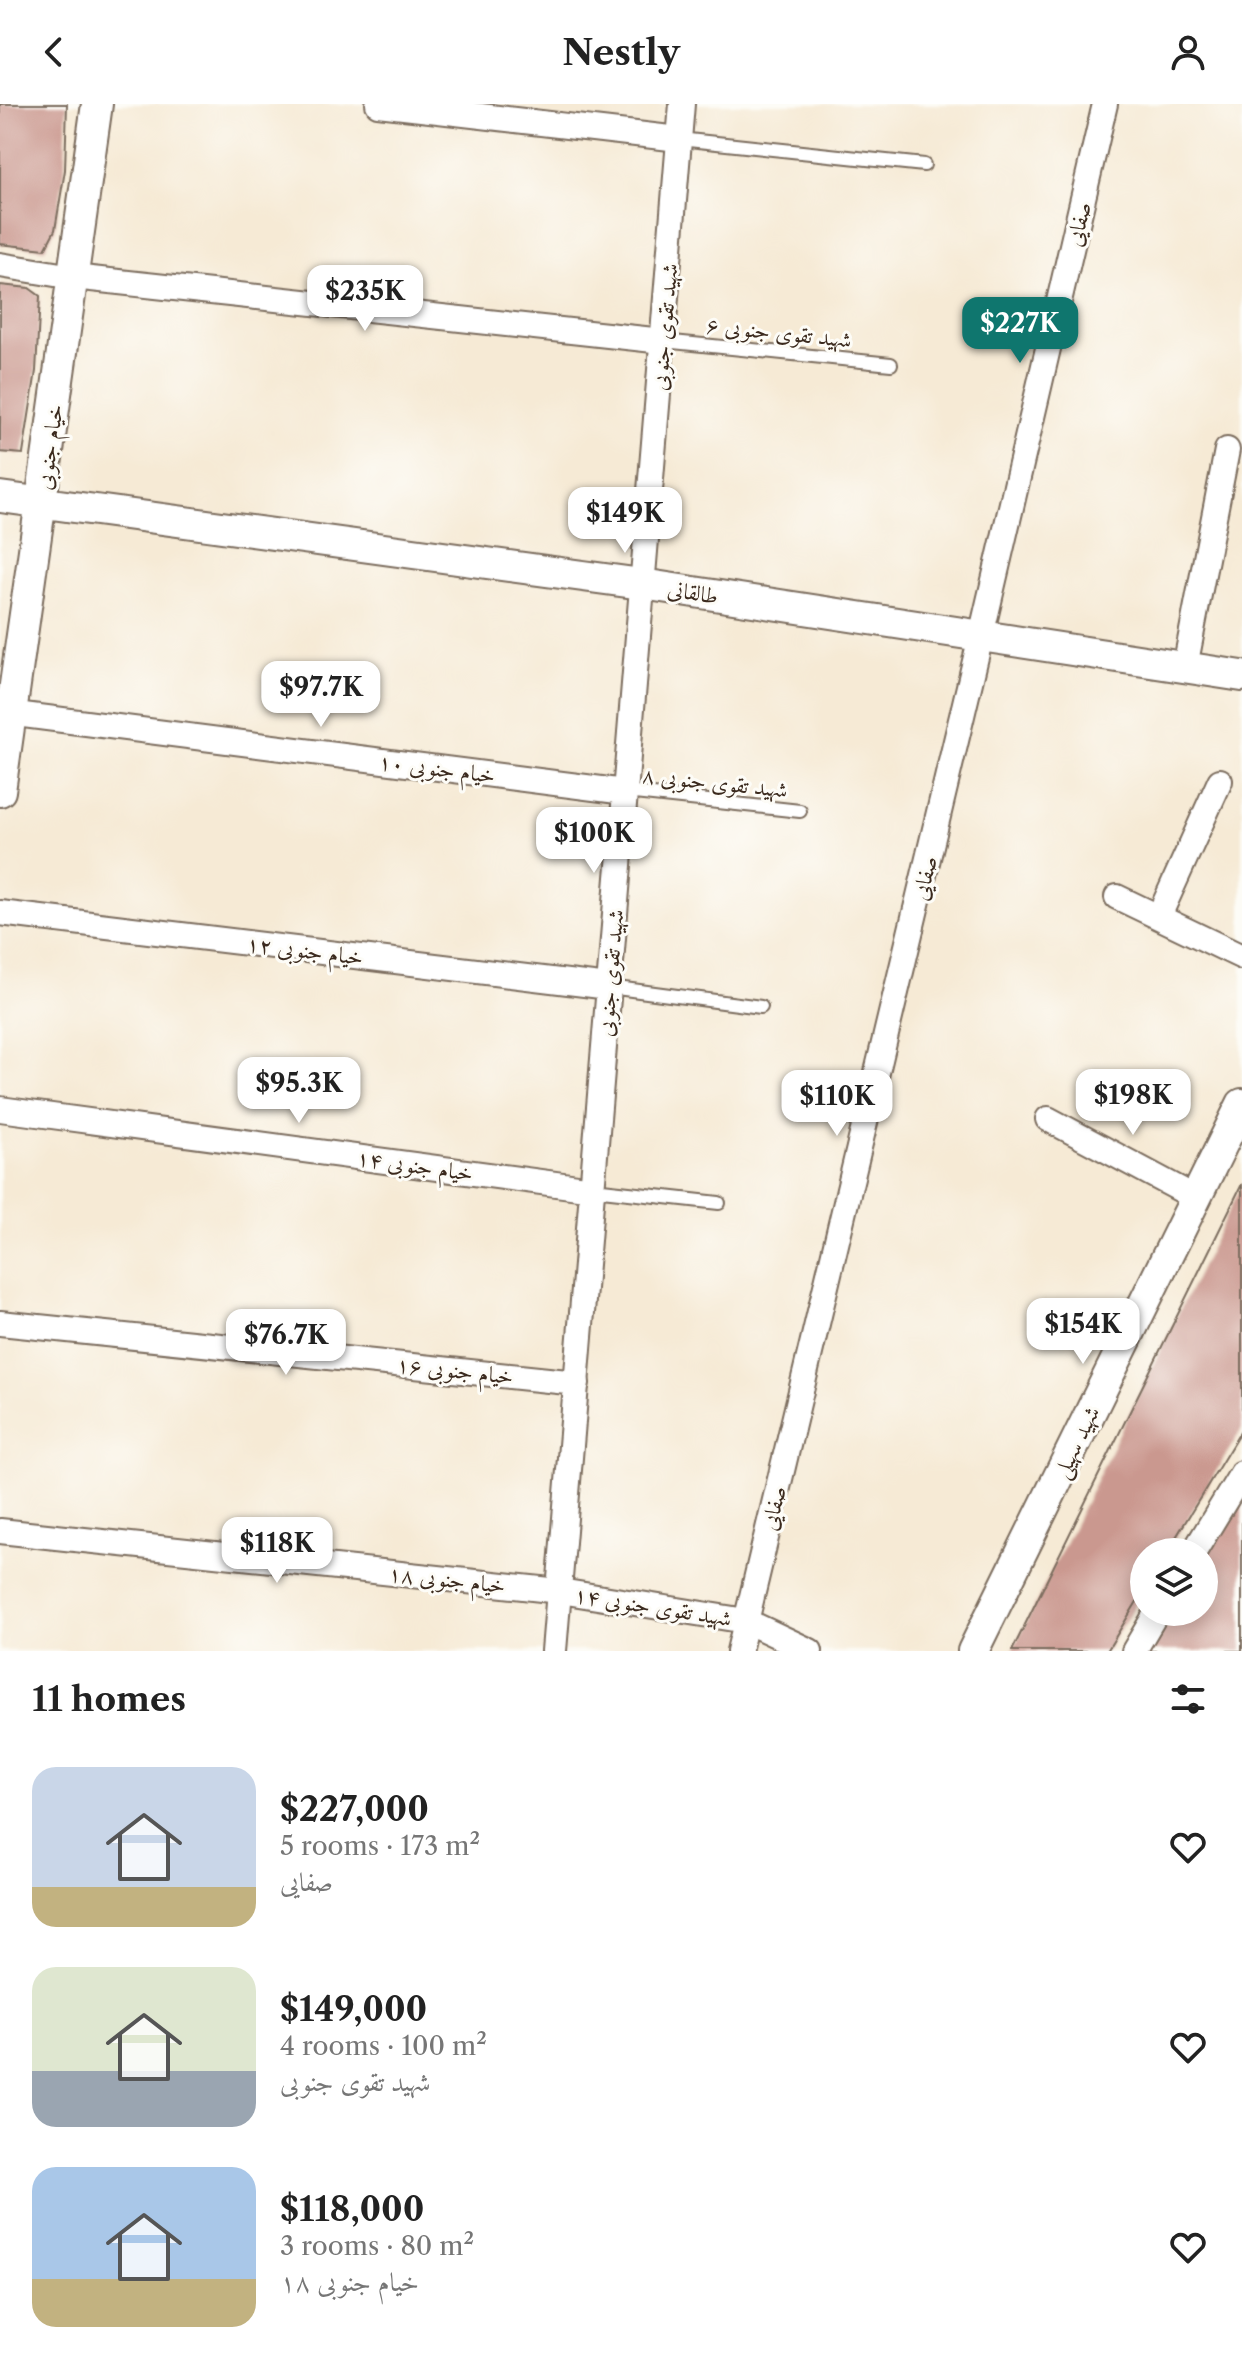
<!DOCTYPE html>
<html lang="en">
<head>
<meta charset="utf-8">
<style>
	:root { --surface:#fff; --page:#f2f2f2; --text:#222; --muted:#767676; --accent:#0f766e }
	body { margin:0; font-family:"Libre Caslon Text",Amiri,serif; background:var(--page); color:var(--text); height:100vh; display:flex; flex-direction:column; font-size:30px; white-space:nowrap }
	* { box-sizing:border-box; margin:0 }
	p { font-size:26px; color:var(--muted) }
	.icon { flex:none; width:44px; height:44px; fill:none; stroke:currentColor; stroke-width:2; stroke-linecap:round; stroke-linejoin:round }
	.map { position:relative; height:1547px; overflow:hidden }
	.details { display:flex; flex-direction:column; background:var(--surface); flex:1 }
	.details>* { flex:none }
	.controls { position:absolute; left:1130px; top:1434px; display:grid; gap:16px }
	.controls a { display:grid; place-items:center; width:88px; height:88px; border-radius:50%; background:var(--surface); box-shadow:0 4px 20px #0003; font-size:40px }
	.price { position:absolute; translate:-50% -68px; padding:0 18px; border-radius:16px; background:#fff; color:#222; font-size:26px; line-height:52px; filter:drop-shadow(0 2px 4px #0008) }
	.price::after { content:''; position:absolute; left:50%; top:48px; width:24px; height:18px; margin-left:-12px; background:inherit; clip-path:polygon(0 0,100% 0,50% 100%) }
	.price.active { background:var(--accent); color:#fff }
	ul { padding:0; list-style:none }
	li { display:flex; align-items:center; gap:24px; height:200px; padding:0 32px }
	li span { display:grid; place-items:center; flex:none; width:224px; height:160px; border-radius:24px; color:#555 }
	li>.icon { margin-inline-start:auto }
	span .icon { width:96px; height:96px; fill:#fffc; stroke-width:1 }
	li b { font-size:34px }
	h2 { display:flex; justify-content:space-between; align-items:center; height:96px; padding:0 32px; font-size:34px }
	header { display:flex; justify-content:space-between; align-items:center; height:104px; padding:0 32px; background:var(--surface); font-size:36px; font-weight:700 }
	.map>svg:first-child { display:block }
	.building { fill:#ca988f }
	.lines { fill:none; stroke-linecap:round; stroke-linejoin:round }
	.service-casing { stroke:#7c6d5e; stroke-width:16 }
	.minor-casing { stroke:#7c6d5e; stroke-width:28 }
	.tertiary-casing { stroke:#7c6d5e; stroke-width:34 }
	.service { stroke:#fff; stroke-width:12 }
	.minor { stroke:#fff; stroke-width:24 }
	.tertiary { stroke:#fff; stroke-width:30 }
	.labels { text-anchor:middle; stroke-width:6; stroke-linejoin:round; paint-order:stroke }
	.street-label { font-size:22px; fill:#3b2a1e; stroke:#fdfcf7 }
</style>
</head>
<body>
<header><svg class="icon" aria-label="back" viewBox="0 0 24 24"><path d="M15 5l-7 7 7 7"/></svg>Nestly<svg class="icon" aria-label="person" viewBox="0 0 24 24"><circle cx="12" cy="8" r="4"/><path d="M4 21q1-7 8-7t8 7"/></svg></header>
<div class="map">
<svg width="1242" height="1547" viewBox="0 0 1242 1547">
	<rect width="100%" height="100%" fill="#fdfcf7"/>
	<filter id="ink" filterUnits="userSpaceOnUse"><feTurbulence type="fractalNoise" baseFrequency=".0125" numOctaves="2"/><feDisplacementMap in="SourceGraphic" scale="16" xChannelSelector="R" yChannelSelector="G"/><feConvolveMatrix kernelMatrix="1 2 1 2 8 2 1 2 1" color-interpolation-filters="sRGB"/></filter>
	<filter id="wash" filterUnits="userSpaceOnUse"><feTurbulence type="fractalNoise" baseFrequency=".006" numOctaves="4" result="noise"/><feDisplacementMap in="SourceGraphic" scale="32" xChannelSelector="R" yChannelSelector="G"/><feGaussianBlur stdDeviation="1.8" result="paint"/><feColorMatrix in="noise" values="0 0 0 0 0 0 0 0 0 0 0 0 0 0 0 0 0 1.4 0 .05"/><feComposite in="paint" operator="in"/></filter>
	<g filter="url(#wash)">
		<rect width="100%" height="100%" fill="#f6ead5"/>
		<g id="blocks">
			<g class="building">
				<polygon points="0,0 67,0 65,66 55,126 45,145 0,140"/>
				<polygon points="0,181 29,184 40,192 36,267 23,350 0,348"/>
				<polygon points="1242,1080 1242,1325 1167,1448 1144,1448 1144,1486 1107,1547 1012,1547"/>
				<polygon points="1242,1391 1242,1547 1147,1547 1171,1508 1204,1508 1204,1453"/>
			</g>
		</g>
	</g>
	<g filter="url(#ink)">
		<use href="#blocks" fill-opacity="0" stroke="#7c6d5e" stroke-width="2"/>
		<g class="lines">
			<g class="service-casing">
				<g id="service">
					<polyline points="679,35 924,61"/>
					<polyline points="663,237 891,260"/>
					<polyline points="625,688 800,707"/>
					<polyline points="609,883 761,903"/>
					<polyline points="593,1085 719,1099"/>
				</g>
			</g>
			<g class="minor-casing">
				<g id="minor">
					<polyline points="378,0 679,35"/>
					<polyline points="0,161 73,173 663,237"/>
					<polyline points="1185,563 1227,346"/>
					<polyline points="0,608 625,688"/>
					<polyline points="1117,793 1242,853"/>
					<polyline points="0,809 609,883"/>
					<polyline points="1159,812 1220,677"/>
					<polyline points="0,1005 593,1085"/>
					<polyline points="1048,1015 1196,1094"/>
					<polyline points="0,1219 577,1279"/>
					<polyline points="0,1427 560,1487 746,1517 810,1547"/>
					<polyline points="1194,1448 1242,1369"/>
					<polyline points="554,1547 682,0"/>
					<polyline points="739,1547 981,532 1105,0"/>
					<polyline points="1134,1547 1157,1508"/>
				</g>
			</g>
			<g class="tertiary-casing">
				<g id="tertiary">
					<polyline points="0,393 642,480 1242,572"/>
					<polyline points="0,687 97,0"/>
					<polyline points="973,1547 1242,1000"/>
				</g>
			</g>
			<use href="#service" class="service"/>
			<use href="#minor" class="minor"/>
			<use href="#tertiary" class="tertiary"/>
		</g>
	</g>
	<g class="labels">
		<g class="street-label">
			<text transform="translate(1078 120) rotate(-77)" y="8">صفایی</text>
			<text transform="translate(664 223) rotate(-85)" y="8">شهید تقوی جنوبی</text>
			<text transform="translate(779 228) rotate(6)" y="8">شهید تقوی جنوبی ۶</text>
			<text transform="translate(49 343) rotate(-82)" y="8">خیام جنوبی</text>
			<text transform="translate(693 488) rotate(9)" y="8">طالقانی</text>
			<text transform="translate(437 664) rotate(7)" y="8">خیام جنوبی ۱۰</text>
			<text transform="translate(715 678) rotate(6)" y="8">شهید تقوی جنوبی ۸</text>
			<text transform="translate(924 774) rotate(-77)" y="8">صفایی</text>
			<text transform="translate(305 846) rotate(7)" y="8">خیام جنوبی ۱۲</text>
			<text transform="translate(610 869) rotate(-85)" y="8">شهید تقوی جنوبی</text>
			<text transform="translate(415 1061) rotate(8)" y="8">خیام جنوبی ۱۴</text>
			<text transform="translate(455 1266) rotate(6)" y="8">خیام جنوبی ۱۶</text>
			<text transform="translate(1076 1338) rotate(-64)" y="8">شهید سهیلی</text>
			<text transform="translate(773 1404) rotate(-77)" y="8">صفایی</text>
			<text transform="translate(447 1475) rotate(6)" y="8">خیام جنوبی ۱۸</text>
			<text transform="translate(653 1502) rotate(9)" y="8">شهید تقوی جنوبی ۱۴</text>
		</g>
	</g>
</svg>
<div class="controls">
<a><svg class="icon" aria-label="layers" viewBox="0 0 24 24"><path d="M12 4l9 5-9 5-9-5zM3 14l9 5 9-5"/></svg></a>
</div>
<b class="price" style="left:365px;top:229px">$235K</b>
<b class="price active" style="left:1020px;top:261px">$227K</b>
<b class="price" style="left:625px;top:451px">$149K</b>
<b class="price" style="left:321px;top:625px">$97.7K</b>
<b class="price" style="left:594px;top:771px">$100K</b>
<b class="price" style="left:299px;top:1021px">$95.3K</b>
<b class="price" style="left:1133px;top:1033px">$198K</b>
<b class="price" style="left:837px;top:1034px">$110K</b>
<b class="price" style="left:1083px;top:1262px">$154K</b>
<b class="price" style="left:286px;top:1273px">$76.7K</b>
<b class="price" style="left:277px;top:1481px">$118K</b>
</div>
<section class="details">
<h2>11 homes<svg class="icon" aria-label="filters" viewBox="0 0 24 24"><path d="M4 7h16M4 17h16"/><circle cx="9" cy="7" r="2"/><circle cx="15" cy="17" r="2"/></svg></h2>
<ul>
<li><span style="background:linear-gradient(#c9d6e8 75%,#c2b280 0)"><svg class="icon" aria-label="home" viewBox="0 0 24 24"><path d="M3 11l9-7 9 7M6 9v11h12V9"/></svg></span><div><b>$227,000</b><p>5 rooms · 173 m²</p><p>صفایی</p></div><svg class="icon" aria-label="heart" viewBox="0 0 24 24"><path d="M12 20l-8-8c-3-5 5-10 8-4 3-6 11-1 8 4z"/></svg></li>
<li><span style="background:linear-gradient(#dfe7d0 65%,#9aa5b1 0)"><svg class="icon" aria-label="home" viewBox="0 0 24 24"><path d="M3 11l9-7 9 7M6 9v11h12V9"/></svg></span><div><b>$149,000</b><p>4 rooms · 100 m²</p><p>شهید تقوی جنوبی</p></div><svg class="icon" aria-label="heart" viewBox="0 0 24 24"><path d="M12 20l-8-8c-3-5 5-10 8-4 3-6 11-1 8 4z"/></svg></li>
<li><span style="background:linear-gradient(#a9c7e8 70%,#c2b280 0)"><svg class="icon" aria-label="home" viewBox="0 0 24 24"><path d="M3 11l9-7 9 7M6 9v11h12V9"/></svg></span><div><b>$118,000</b><p>3 rooms · 80 m²</p><p>خیام جنوبی ۱۸</p></div><svg class="icon" aria-label="heart" viewBox="0 0 24 24"><path d="M12 20l-8-8c-3-5 5-10 8-4 3-6 11-1 8 4z"/></svg></li>
</ul>
</section>
</body>
</html>
